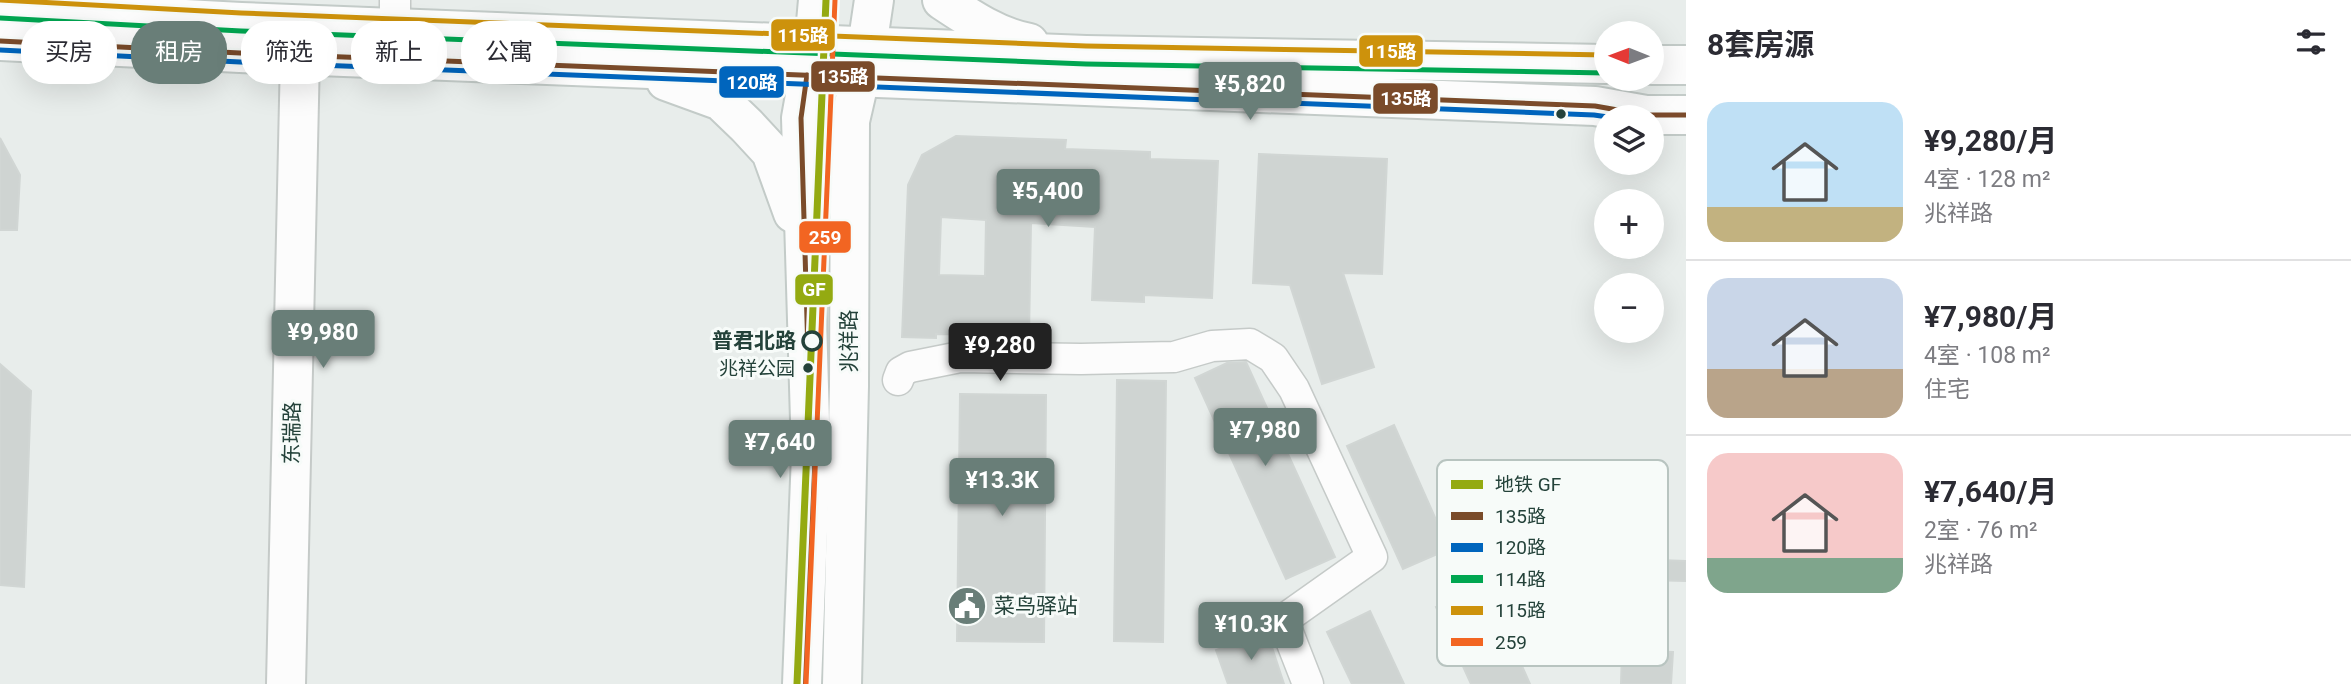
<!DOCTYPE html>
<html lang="zh">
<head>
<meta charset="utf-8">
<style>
	:root { --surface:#fff; --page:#f2f2f3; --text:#2b2b33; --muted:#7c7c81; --line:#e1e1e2; --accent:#697e78 }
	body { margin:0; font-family:Roboto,"Noto Sans SC",sans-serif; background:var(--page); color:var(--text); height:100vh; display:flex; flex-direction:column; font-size:26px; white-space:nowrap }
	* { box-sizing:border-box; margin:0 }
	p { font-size:23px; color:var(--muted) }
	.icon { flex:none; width:38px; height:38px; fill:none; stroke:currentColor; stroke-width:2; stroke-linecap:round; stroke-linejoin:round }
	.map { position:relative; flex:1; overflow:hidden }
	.details { display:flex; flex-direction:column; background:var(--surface); width:665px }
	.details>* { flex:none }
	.hud { position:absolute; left:21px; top:21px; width:665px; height:63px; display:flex; gap:14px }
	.needle { width:46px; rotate:271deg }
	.buttons { position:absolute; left:1594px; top:21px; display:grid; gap:14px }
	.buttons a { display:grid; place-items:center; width:70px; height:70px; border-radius:50%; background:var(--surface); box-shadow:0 7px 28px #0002; font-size:35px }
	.price { position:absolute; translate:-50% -60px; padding:0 16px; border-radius:7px; background:var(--accent); color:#fff; font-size:23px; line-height:46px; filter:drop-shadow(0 2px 4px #0008) }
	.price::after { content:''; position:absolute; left:50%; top:42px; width:21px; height:16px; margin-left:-10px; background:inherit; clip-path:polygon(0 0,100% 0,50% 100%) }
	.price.active { background:#222; color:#fff }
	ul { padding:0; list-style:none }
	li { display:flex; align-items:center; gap:21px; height:175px; padding:0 21px }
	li+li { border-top:2px solid var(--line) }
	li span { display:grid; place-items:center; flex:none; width:196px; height:140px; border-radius:21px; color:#555 }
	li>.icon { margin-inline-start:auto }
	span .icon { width:84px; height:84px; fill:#fffc; stroke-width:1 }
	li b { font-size:30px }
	h2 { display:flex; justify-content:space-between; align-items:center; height:84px; padding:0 21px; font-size:30px }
	.tag { padding:0 24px; border-radius:28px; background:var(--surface); box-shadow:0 7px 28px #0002; font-size:24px; line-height:63px }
	.tag.active { background:var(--accent); color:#fff }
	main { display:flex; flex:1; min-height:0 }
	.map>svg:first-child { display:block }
	.building { fill:#cfd4d2; stroke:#d1d6d4; stroke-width:2; fill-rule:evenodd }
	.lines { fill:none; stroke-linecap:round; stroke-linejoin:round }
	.minor-casing { stroke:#c5cac8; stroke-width:33 }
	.tertiary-casing { stroke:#c5cac8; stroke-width:42 }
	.secondary-casing { stroke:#c3cbc8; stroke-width:42 }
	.minor { stroke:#fcfcfc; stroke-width:30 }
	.tertiary { stroke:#fcfcfc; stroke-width:38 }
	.secondary { stroke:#fcfcfc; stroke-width:38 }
	.bus-1-casing { stroke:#f7fbf9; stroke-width:10 }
	.bus-2-casing { stroke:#f7fbf9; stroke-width:10 }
	.bus-3-casing { stroke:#f7fbf9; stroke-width:10 }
	.bus-4-casing { stroke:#f7fbf9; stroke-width:10 }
	.bus-5-casing { stroke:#f7fbf9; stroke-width:10 }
	.bus-1 { stroke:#7a4b2a; stroke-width:5 }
	.bus-2 { stroke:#0065bd; stroke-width:5 }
	.bus-3 { stroke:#00a651; stroke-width:5 }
	.bus-4 { stroke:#cd920c; stroke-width:5 }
	.bus-5 { stroke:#f26522; stroke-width:5 }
	.metro-1-casing { stroke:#f7fbf9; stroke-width:12 }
	.metro-1 { stroke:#94aa11; stroke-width:7 }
	.bus-dot { fill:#24423a; stroke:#f7fbf9; stroke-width:2.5 }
	.stop-dot { fill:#f7fbf9; stroke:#24423a; stroke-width:3.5 }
	.labels { text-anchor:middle; stroke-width:6; stroke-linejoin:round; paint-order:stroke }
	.bus-label { font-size:19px; fill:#24423a; stroke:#f7fbf9; text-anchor:end }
	.stop-label { font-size:21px; font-weight:bold; fill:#24423a; stroke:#f7fbf9; text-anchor:end }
	.street-label { font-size:21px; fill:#24423a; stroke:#f7fbf9 }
	.poi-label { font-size:21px; fill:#24423a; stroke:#f7fbf9; text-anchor:start }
	.key { fill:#f7fbf9; stroke:#b8c4c0; stroke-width:2 }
	.key-label { font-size:19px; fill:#24423a }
	.line-badge { stroke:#f7fbf9; stroke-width:2.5 }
	.badge-label { font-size:19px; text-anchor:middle; font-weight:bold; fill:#fff }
</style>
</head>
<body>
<main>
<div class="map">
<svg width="1686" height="684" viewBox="0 0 1686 684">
	<rect width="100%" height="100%" fill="#e8edeb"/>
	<g class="building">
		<path d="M956 136 1066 140 1065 149 1150 152V159L1218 161 1212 298 1144 295V302L1092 300 1095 227 1031 223 1029 336 936 334V338L902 337 908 185 922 155ZM941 217 986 220 985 276 939 275Z"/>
		<polygon points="0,138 20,175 17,230 0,230"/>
		<polygon points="1259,154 1387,159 1382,274 1343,273 1374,367 1322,384 1290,285 1253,283"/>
		<polygon points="1246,362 1335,557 1286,579 1195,378 1227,363"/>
		<polygon points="0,364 31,391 24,587 0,585"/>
		<polygon points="1117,380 1166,381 1163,642 1114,641"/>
		<polygon points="960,394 1046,395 1044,642 957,641"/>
		<polygon points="1394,425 1449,549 1403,569 1347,446"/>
		<polygon points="1604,558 1686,561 1686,581 1647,580 1644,651 1673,652 1671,684 1621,684 1622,650 1601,649"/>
		<polygon points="1486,585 1530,684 1471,684 1436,607"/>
		<polygon points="1370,611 1404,684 1352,684 1327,632"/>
		<polygon points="1267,632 1284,684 1228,684 1216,650"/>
	</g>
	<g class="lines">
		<g class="minor-casing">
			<g id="minor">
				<polyline points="395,28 395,0"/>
				<polyline points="898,380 901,372 910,367 960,357 1081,359 1174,357 1212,346 1250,344 1273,358 1294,389 1372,557 1283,620 1308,684"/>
			</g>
		</g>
		<g class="tertiary-casing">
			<polyline id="tertiary" points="286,684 300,56"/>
		</g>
		<g class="secondary-casing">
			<g id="secondary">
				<path d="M942 0C969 18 997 37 1029 43"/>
				<polyline points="0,9 241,22 1086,55 1606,64"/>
				<polyline points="0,41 240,53 1595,106 1646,115 1686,115"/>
				<polyline points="1652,65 1686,65"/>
				<polyline points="666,81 721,101 747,126 771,152 793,213"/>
				<polyline points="802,684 811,454 801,118 814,45 818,0"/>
				<polyline points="842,684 849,386 850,121 867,47 874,0"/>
			</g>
		</g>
		<use href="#minor" class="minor"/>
		<use href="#tertiary" class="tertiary"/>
		<use href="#secondary" class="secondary"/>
		<g class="bus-1-casing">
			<g id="bus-1">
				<polyline points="0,41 240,53 1595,106 1646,115 1686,115"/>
				<polyline points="802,684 811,454 801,118 807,75"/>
			</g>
		</g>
		<g class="bus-2-casing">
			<polyline id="bus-2" points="0,50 240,62 1594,115 1608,117"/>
		</g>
		<g class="bus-3-casing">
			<polyline id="bus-3" points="0,18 241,31 1086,64 1606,73"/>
		</g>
		<g class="bus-4-casing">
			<polyline id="bus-4" points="0,0 241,13 1086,46 1606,55"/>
		</g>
		<g class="bus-5-casing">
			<polyline id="bus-5" points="806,684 835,0"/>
		</g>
		<use href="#bus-1" class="bus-1"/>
		<use href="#bus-2" class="bus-2"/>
		<use href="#bus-3" class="bus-3"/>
		<use href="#bus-4" class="bus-4"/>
		<use href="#bus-5" class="bus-5"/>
		<g class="metro-1-casing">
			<polyline id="metro-1" points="797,684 826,0"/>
		</g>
		<use href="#metro-1" class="metro-1"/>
	</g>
	<defs>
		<g id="civic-disc" transform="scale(2.0125)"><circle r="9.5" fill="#697e78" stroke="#f7fbf9"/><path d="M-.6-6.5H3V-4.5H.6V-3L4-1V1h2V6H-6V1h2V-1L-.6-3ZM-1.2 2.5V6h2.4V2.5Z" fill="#fff"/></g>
	</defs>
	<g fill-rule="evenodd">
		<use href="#civic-disc" x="967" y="606"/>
	</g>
	<g class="bus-dot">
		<circle cx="1561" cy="114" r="6"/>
		<circle cx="808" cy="368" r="6"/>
	</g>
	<circle class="stop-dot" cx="812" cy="341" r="9"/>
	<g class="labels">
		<g class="bus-label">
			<text x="795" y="375">兆祥公园</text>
		</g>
		<g class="stop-label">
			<text x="796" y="348">普君北路</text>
		</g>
		<g class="street-label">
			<text transform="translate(849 341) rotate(-90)" y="7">兆祥路</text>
			<text transform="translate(292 433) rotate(-89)" y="7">东瑞路</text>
		</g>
		<g class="poi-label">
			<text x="994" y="613">菜鸟驿站</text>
		</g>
	</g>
	<rect x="1437" y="460" width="231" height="206" rx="10" class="key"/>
	<rect x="1451" y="480" width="32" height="9" fill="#94aa11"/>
	<rect x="1451" y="512" width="32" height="8" fill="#7a4b2a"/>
	<rect x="1451" y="543" width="32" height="9" fill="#0065bd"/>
	<rect x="1451" y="575" width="32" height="8" fill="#00a651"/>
	<rect x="1451" y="606" width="32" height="9" fill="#cd920c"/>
	<rect x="1451" y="638" width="32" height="8" fill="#f26522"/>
	<g class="key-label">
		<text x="1495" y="491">地铁 GF</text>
		<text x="1495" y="523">135路</text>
		<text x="1495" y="554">120路</text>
		<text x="1495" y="586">114路</text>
		<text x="1495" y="617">115路</text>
		<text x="1495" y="649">259</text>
	</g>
	<g class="line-badge">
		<rect x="770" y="18" width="66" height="34" rx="7" fill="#cd920c"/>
		<rect x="1358" y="34" width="66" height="34" rx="7" fill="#cd920c"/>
		<rect x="810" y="60" width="66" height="33" rx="7" fill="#7a4b2a"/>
		<rect x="718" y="65" width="67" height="34" rx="7" fill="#0065bd"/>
		<rect x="1372" y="82" width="67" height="33" rx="7" fill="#7a4b2a"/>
		<rect x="798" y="220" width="54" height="34" rx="7" fill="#f26522"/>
		<rect x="794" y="273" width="40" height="33" rx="7" fill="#94aa11"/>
	</g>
	<g class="badge-label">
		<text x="803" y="42">115路</text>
		<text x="1391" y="58">115路</text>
		<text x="843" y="83">135路</text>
		<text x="752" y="89">120路</text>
		<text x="1406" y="105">135路</text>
		<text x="825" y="244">259</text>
		<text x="814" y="296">GF</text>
	</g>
</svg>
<div class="buttons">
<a><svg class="needle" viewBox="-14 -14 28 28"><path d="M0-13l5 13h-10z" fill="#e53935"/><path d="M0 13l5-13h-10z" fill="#7c7c81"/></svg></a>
<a><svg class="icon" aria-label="layers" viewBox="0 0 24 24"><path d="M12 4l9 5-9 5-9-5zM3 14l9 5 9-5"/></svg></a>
<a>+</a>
<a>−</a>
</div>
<b class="price" style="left:1250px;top:122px">¥5,820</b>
<b class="price" style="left:1048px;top:229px">¥5,400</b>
<b class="price" style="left:323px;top:370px">¥9,980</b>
<b class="price active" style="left:1000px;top:383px">¥9,280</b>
<b class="price" style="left:1265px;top:468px">¥7,980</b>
<b class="price" style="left:780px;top:480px">¥7,640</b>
<b class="price" style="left:1002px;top:518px">¥13.3K</b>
<b class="price" style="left:1251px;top:662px">¥10.3K</b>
<div class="hud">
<a class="tag">买房</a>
<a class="tag active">租房</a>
<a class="tag">筛选</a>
<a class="tag">新上</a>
<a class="tag">公寓</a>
</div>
</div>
<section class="details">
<h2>8套房源<svg class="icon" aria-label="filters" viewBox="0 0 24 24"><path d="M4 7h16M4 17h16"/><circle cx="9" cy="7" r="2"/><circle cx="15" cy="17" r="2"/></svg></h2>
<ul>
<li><span style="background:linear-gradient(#bfe0f5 75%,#c2b280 0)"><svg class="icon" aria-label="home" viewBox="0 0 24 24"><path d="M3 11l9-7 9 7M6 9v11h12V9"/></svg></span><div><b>¥9,280/月</b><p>4室 · 128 m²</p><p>兆祥路</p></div></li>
<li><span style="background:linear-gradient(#c9d6e8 65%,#b9a48a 0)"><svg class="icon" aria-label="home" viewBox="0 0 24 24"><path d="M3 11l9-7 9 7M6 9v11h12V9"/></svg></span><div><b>¥7,980/月</b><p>4室 · 108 m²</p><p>住宅</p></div></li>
<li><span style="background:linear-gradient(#f6c9c9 75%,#7fa58c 0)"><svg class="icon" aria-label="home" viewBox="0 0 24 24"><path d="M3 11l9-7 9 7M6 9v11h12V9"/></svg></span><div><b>¥7,640/月</b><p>2室 · 76 m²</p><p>兆祥路</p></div></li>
</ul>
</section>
</main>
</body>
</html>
